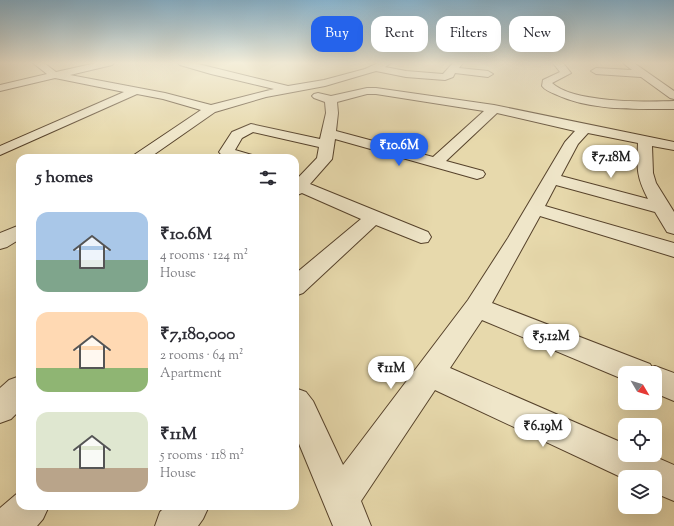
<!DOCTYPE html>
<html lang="en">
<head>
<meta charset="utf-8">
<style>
	:root { --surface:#fff; --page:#f2f2f3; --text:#2b2b33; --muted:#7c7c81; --accent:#2563eb }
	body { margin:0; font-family:"Sorts Mill Goudy",serif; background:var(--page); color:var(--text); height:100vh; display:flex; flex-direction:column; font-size:15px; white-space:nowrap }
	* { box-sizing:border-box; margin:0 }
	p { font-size:13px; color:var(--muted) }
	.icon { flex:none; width:22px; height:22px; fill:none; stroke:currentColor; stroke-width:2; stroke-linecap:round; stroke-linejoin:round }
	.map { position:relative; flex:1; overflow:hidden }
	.panel { position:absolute; left:16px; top:154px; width:283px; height:356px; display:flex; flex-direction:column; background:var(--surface); border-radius:12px; box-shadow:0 4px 16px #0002 }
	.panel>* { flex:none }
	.guide { position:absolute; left:311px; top:16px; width:303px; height:36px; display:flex; gap:8px }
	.needle { width:26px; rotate:128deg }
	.buttons { position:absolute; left:618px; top:366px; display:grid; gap:8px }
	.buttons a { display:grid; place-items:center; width:44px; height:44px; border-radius:8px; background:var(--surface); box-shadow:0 4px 16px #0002; font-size:20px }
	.price { position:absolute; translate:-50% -34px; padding:0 9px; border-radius:14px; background:#fff; color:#222; font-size:13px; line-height:26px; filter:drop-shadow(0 1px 2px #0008) }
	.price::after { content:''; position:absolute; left:50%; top:24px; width:12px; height:9px; margin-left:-6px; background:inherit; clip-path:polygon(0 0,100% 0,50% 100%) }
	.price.on { background:var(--accent); color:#fff }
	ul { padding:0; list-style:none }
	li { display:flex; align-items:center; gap:12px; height:100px; padding:0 20px }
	li span { display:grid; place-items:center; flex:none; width:112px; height:80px; border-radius:12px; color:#555 }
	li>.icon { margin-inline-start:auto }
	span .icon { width:48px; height:48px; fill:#fffc; stroke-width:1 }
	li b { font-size:17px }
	h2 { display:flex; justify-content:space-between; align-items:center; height:48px; padding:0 20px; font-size:17px }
	.pill { padding:0 14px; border-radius:12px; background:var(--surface); box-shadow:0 4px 16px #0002; font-size:14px; line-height:36px }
	.pill.on { background:var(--accent); color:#fff }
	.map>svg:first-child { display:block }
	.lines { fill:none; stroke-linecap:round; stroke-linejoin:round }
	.minor-casing { stroke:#56422b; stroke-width:2 }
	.minor { fill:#efe6c9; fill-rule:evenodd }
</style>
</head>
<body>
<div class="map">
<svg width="674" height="526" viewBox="0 0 674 526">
	<rect width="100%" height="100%" fill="#e7d9ac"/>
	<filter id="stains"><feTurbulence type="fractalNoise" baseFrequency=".005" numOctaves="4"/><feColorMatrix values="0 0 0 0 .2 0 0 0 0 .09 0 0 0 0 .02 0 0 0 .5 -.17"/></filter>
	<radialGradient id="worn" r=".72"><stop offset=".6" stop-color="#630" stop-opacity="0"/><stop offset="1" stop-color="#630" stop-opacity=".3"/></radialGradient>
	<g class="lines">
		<g class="minor-casing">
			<g id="minor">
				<polygon points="33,63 44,63 56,72 96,63 114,63 112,65 70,75 165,93 211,105 274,89 211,74 180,65 178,63 194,63 288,86 324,80 365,69 378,63 391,63 385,67 406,71 443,74 453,63 463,63 459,68 488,71 493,74 488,77 455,73 453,77 445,80 406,77 376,71 325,86 266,97 215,112 149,158 131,158 134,155 201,110 163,99 137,94 0,155 0,146 124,92 55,78 0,91 0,85 47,74"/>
				<path d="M553 63H563L571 73 552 83C573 103 645 102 674 101V109C635 109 591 111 555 94 550 92 545 90 542 86L543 80 560 72Z"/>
				<polygon points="623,63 634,63 674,91 674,99 670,98 641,77 596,74 591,71 596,68 632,70"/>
				<path d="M367 88H376L494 105 674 142V150L652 146 653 173 656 183 674 212V234L667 232 655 212 556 185 545 206 674 243V257L540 216 492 303 650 364 652 367 655 366 674 373V401L655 393V373H625V380L482 320 450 368 625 444V455H651L674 465V501L655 493V477H625V479L435 390 361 501 371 526H333L295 434V388L306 392 313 401 343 465 468 300 508 238 565 142 575 131 497 113 446 161 483 171 485 174 483 177 477 179 335 139 332 159 310 184 428 232 431 237 428 242 421 243 376 225 303 293 295 296V274L361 219 302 193 295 196V181L317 158 319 147 253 132 242 138 235 150 252 155 255 158C244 158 225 161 219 152L232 132 251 124 320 139 326 113 325 102 314 98 312 96 314 94 318 93 331 96ZM367 94H376L484 111 433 157 336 131 338 113 337 102ZM588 133 638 143C637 168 636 176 648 199L561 176 578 144Z"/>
				<polygon points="20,225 20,239 7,247 0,249 0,233"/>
				<polygon points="20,376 20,410 11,419 0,423 0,388 9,380"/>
				<polygon points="20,491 20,506 49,506 43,519 37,526 0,526 0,508"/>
				<polygon points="166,506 209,506 203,519 198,526 155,526 160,512"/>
			</g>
		</g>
		<use href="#minor" class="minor"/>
	</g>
	<linearGradient id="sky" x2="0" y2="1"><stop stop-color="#88b6d2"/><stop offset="0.46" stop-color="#f4eeda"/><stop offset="1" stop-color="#f4eeda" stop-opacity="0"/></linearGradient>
	<rect width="674" height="137" fill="url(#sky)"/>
	<rect width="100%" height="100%" filter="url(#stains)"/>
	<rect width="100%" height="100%" fill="url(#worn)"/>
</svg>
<div class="buttons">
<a><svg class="needle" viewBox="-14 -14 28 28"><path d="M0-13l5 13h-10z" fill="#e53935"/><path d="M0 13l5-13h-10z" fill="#7c7c81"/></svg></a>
<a><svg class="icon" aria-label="locate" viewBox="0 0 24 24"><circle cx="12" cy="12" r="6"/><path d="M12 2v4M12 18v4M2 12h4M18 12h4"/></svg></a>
<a><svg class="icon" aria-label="layers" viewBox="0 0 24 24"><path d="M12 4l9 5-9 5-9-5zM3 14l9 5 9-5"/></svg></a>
</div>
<b class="price on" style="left:399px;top:167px">₹10.6M</b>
<b class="price" style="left:611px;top:179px">₹7.18M</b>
<b class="price" style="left:551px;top:358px">₹5.12M</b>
<b class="price" style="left:391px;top:390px">₹11M</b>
<b class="price" style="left:543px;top:448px">₹6.19M</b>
<div class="guide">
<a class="pill on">Buy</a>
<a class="pill">Rent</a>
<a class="pill">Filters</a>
<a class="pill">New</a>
</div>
<section class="panel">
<h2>5 homes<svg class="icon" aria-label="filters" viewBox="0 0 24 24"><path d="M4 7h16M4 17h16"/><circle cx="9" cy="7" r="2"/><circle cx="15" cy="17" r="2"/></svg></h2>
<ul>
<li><span style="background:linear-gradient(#a9c7e8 60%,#7fa58c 0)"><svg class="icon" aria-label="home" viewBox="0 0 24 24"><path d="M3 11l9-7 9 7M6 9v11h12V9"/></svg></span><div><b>₹10.6M</b><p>4 rooms · 124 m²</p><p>House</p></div></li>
<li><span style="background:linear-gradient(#ffd9b3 70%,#8fb573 0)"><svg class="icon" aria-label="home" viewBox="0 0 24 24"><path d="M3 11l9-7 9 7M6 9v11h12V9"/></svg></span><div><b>₹7,180,000</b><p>2 rooms · 64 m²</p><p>Apartment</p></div></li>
<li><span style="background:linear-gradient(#dfe7d0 70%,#b9a48a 0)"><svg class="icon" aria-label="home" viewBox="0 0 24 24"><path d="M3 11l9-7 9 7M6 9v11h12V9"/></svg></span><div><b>₹11M</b><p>5 rooms · 118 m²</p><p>House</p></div></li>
</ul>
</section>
</div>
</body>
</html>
